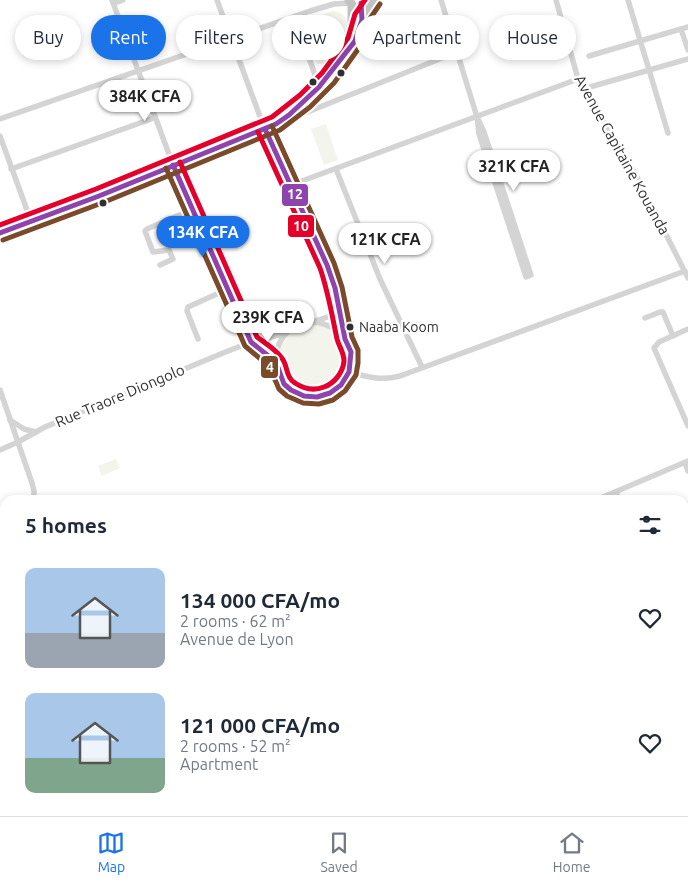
<!DOCTYPE html>
<html lang="en">
<head>
<meta charset="utf-8">
<style>
	:root { --surface:#fff; --page:#f6f6f7; --text:#1f2937; --muted:#747a83; --line:#e0e1e3; --accent:#1a73e8 }
	body { margin:0; font-family:Ubuntu,sans-serif; background:var(--page); color:var(--text); height:100vh; display:flex; flex-direction:column; font-size:19px; white-space:nowrap }
	* { box-sizing:border-box; margin:0 }
	p { font-size:16px; color:var(--muted) }
	.icon { flex:none; width:28px; height:28px; fill:none; stroke:currentColor; stroke-width:2; stroke-linecap:round; stroke-linejoin:round }
	.map { position:relative; flex:1; overflow:hidden }
	.panel { position:absolute; left:0px; top:495px; width:689px; height:321px; display:flex; flex-direction:column; background:var(--surface); border-radius:15px 15px 0 0; box-shadow:0 2px 8px #0003 }
	.panel>* { flex:none }
	.banner { position:absolute; left:15px; top:15px; width:659px; height:45px; display:flex; gap:10px }
	.price { position:absolute; translate:-50% -42px; padding:0 11px; border-radius:18px; background:#fff; color:#222; font-size:16px; line-height:32px; filter:drop-shadow(0 1px 2px #0008) }
	.price::after { content:''; position:absolute; left:50%; top:30px; width:15px; height:11px; margin-left:-8px; background:inherit; clip-path:polygon(0 0,100% 0,50% 100%) }
	.price.active { background:var(--accent); color:#fff }
	ul { padding:0; list-style:none }
	li { display:flex; align-items:center; gap:15px; height:125px; padding:0 25px }
	li span { display:grid; place-items:center; flex:none; width:140px; height:100px; border-radius:10px; color:#555 }
	li>.icon { margin-inline-start:auto }
	span .icon { width:60px; height:60px; fill:#fffc; stroke-width:1 }
	li b { font-size:21px }
	h2 { display:flex; justify-content:space-between; align-items:center; height:60px; padding:0 25px; font-size:21px }
	.tag { padding:0 18px; border-radius:22px; background:var(--surface); box-shadow:0 2px 8px #0003; font-size:18px; line-height:45px }
	.tag.active { background:var(--accent); color:#fff }
	.tabs { display:flex; justify-content:space-around; align-items:center; height:70px; border-top:1px solid var(--line); background:var(--surface); font-size:14px; color:var(--muted) }
	.tabs a { display:grid; justify-items:center; gap:2px }
	.tabs .active { color:var(--accent) }
	.map>svg:first-child { display:block }
	.green { fill:#f3f5ec }
	.lines { fill:none; stroke-linecap:round; stroke-linejoin:round }
	.minor-tunnel { stroke:#d6d6d6; stroke-width:5.5; stroke-dasharray:5.5 3; stroke-linecap:butt }
	.minor { stroke:#d4d4d4; stroke-width:5.5 }
	.major { stroke:#c8c8c8; stroke-width:7 }
	.highway { stroke:#c2c2c2; stroke-width:9 }
	.bus-1-casing { stroke:#fff; stroke-width:9 }
	.bus-2-casing { stroke:#fff; stroke-width:9 }
	.bus-3-casing { stroke:#fff; stroke-width:9 }
	.bus-1 { stroke:#8e44ad; stroke-width:5 }
	.bus-2 { stroke:#7a4b2a; stroke-width:5 }
	.bus-3 { stroke:#e4002b; stroke-width:5 }
	.bus-dot { fill:#303030; stroke:#fff; stroke-width:2 }
	.labels { text-anchor:middle; stroke-width:5; stroke-linejoin:round; paint-order:stroke }
	.bus-label { font-size:14px; fill:#303030; stroke:#fff; text-anchor:start }
	.street-label { font-size:15px; fill:#303030; stroke:#fff }
	.line-badge { stroke:#fff; stroke-width:2 }
	.badge-label { font-size:14px; text-anchor:middle; font-weight:bold; fill:#fff }
</style>
</head>
<body>
<div class="map">
<svg width="688" height="816" viewBox="0 0 688 816">
	<rect width="100%" height="100%" fill="#fff"/>
	<g class="green">
		<polygon points="333,11 341,13 345,17 347,23 347,34 344,46 328,64 317,64 300,23"/>
		<polygon points="326,124 338,160 324,165 311,129"/>
		<circle cx="313" cy="360" r="35"/>
		<polygon points="116,459 120,468 102,476 98,466"/>
	</g>
	<g class="lines">
		<path class="minor-tunnel" d="M276 362C282 423 377 394 345 339"/>
		<g class="minor">
			<polyline points="112,0 173,165 251,342 276,362"/>
			<path d="M217 0 262 122 327 265C331 277 346 306 332 315 326 318 319 320 312 322"/>
			<polyline points="441,0 477,117 484,132 531,275 526,277 479,134 477,117"/>
			<polyline points="556,0 578,79 636,175 688,278"/>
			<polyline points="628,0 668,133"/>
			<polyline points="113,3 123,0"/>
			<polyline points="295,16 319,87"/>
			<polyline points="681,29 688,50"/>
			<polyline points="589,56 688,27"/>
			<polyline points="583,89 688,59"/>
			<polyline points="0,119 310,11 334,4 350,3"/>
			<polyline points="285,121 457,52"/>
			<polyline points="0,136 31,221"/>
			<polyline points="11,169 154,118"/>
			<polyline points="336,169 380,279 422,367"/>
			<polyline points="291,185 578,79"/>
			<polyline points="160,265 173,259 169,250 153,252 145,231 147,229 193,209"/>
			<polyline points="339,306 345,337"/>
			<polyline points="645,318 660,312 663,312 673,336"/>
			<polyline points="688,329 659,342 654,348 688,426"/>
			<polyline points="198,339 187,311 188,307 228,289"/>
			<path d="M276 362C274 323 321 308 345 339"/>
			<path d="M349 372C368 377 381 381 400 376L685 271"/>
			<polyline points="0,390 32,483 34,491 34,500"/>
			<polyline points="10,420 24,429 36,432"/>
			<polyline points="0,450 18,442 45,427 223,353 251,342 287,333"/>
			<polyline points="685,463 688,471"/>
			<polyline points="616,492 619,500"/>
			<polyline points="596,500 688,461"/>
			<polyline points="0,526 5,524"/>
			<polyline points="684,577 688,576"/>
			<polyline points="0,586 5,584"/>
			<polyline points="0,619 5,618"/>
			<polyline points="684,652 688,650"/>
			<polyline points="0,658 5,655"/>
			<polyline points="684,659 688,669"/>
			<polyline points="0,700 5,698"/>
			<polyline points="0,707 5,720"/>
			<polyline points="0,750 5,748"/>
			<polyline points="43,811 45,816"/>
			<polyline points="89,811 91,816"/>
			<polyline points="181,811 184,816"/>
			<polyline points="275,811 277,816"/>
			<polyline points="369,811 371,816"/>
			<polyline points="464,811 466,816"/>
			<polyline points="560,811 562,816"/>
			<polyline points="654,811 656,816"/>
			<polyline points="613,812 615,816"/>
			<polyline points="114,816 126,811"/>
			<polyline points="293,816 304,811"/>
		</g>
		<g class="major">
			<polyline points="684,727 688,725"/>
			<polyline points="474,816 485,811"/>
		</g>
		<g class="highway">
			<polyline points="349,0 352,5 352,42"/>
			<polyline points="362,17 374,0"/>
			<polyline points="0,233 99,196 276,124 289,115 319,87 355,41 362,20 361,3"/>
		</g>
		<g class="bus-1-casing">
			<g id="bus-1">
				<polyline points="173,165 251,342 276,362 284,384 291,390 304,396 317,397 330,393 341,385 349,372 351,352 345,339 335,288 327,265 265,129"/>
				<polyline points="0,233 99,196 276,124 289,115 319,87 355,41 362,20 361,3"/>
			</g>
		</g>
		<g class="bus-2-casing">
			<g id="bus-2">
				<polyline points="166,168 245,346 269,366 279,389 287,396 303,403 319,404 333,400 345,391 356,375 358,363 358,350 352,337 342,287 334,263 272,126"/>
				<polyline points="3,240 102,203 280,130 310,107 334,83 361,45 369,20 380,4"/>
			</g>
		</g>
		<g class="bus-3-casing">
			<g id="bus-3">
				<path d="M180 162 257 337C265 343 275 349 281 357 288 364 285 377 295 383 304 389 314 391 324 387 335 383 343 372 344 361 344 352 339 347 337 339 332 315 328 291 320 268L258 132"/>
				<polyline points="0,225 96,189 272,117 300,95 322,73 348,38 355,14 365,0"/>
			</g>
		</g>
		<use href="#bus-1" class="bus-1"/>
		<use href="#bus-2" class="bus-2"/>
		<use href="#bus-3" class="bus-3"/>
	</g>
	<g class="bus-dot">
		<circle cx="341" cy="73" r="4.5"/>
		<circle cx="313" cy="82" r="4.5"/>
		<circle cx="103" cy="203" r="4.5"/>
		<circle cx="350" cy="327" r="4.5"/>
	</g>
	<g class="labels">
		<g class="bus-label">
			<text x="359" y="332">Naaba Koom</text>
		</g>
		<g class="street-label">
			<text transform="translate(622 155) rotate(61)" y="5">Avenue Capitaine Kouanda</text>
			<text transform="translate(120 396) rotate(-23)" y="5">Rue Traore Diongolo</text>
		</g>
	</g>
	<g class="line-badge">
		<rect x="281" y="183" width="28" height="24" rx="5" fill="#8e44ad"/>
		<rect x="287" y="214" width="28" height="24" rx="5" fill="#e4002b"/>
		<rect x="260" y="355" width="19" height="24" rx="5" fill="#7a4b2a"/>
	</g>
	<g class="badge-label">
		<text x="295" y="199">12</text>
		<text x="301" y="231">10</text>
		<text x="270" y="372">4</text>
	</g>
</svg>
<b class="price" style="left:145px;top:122px">384K CFA</b>
<b class="price" style="left:514px;top:192px">321K CFA</b>
<b class="price active" style="left:203px;top:258px">134K CFA</b>
<b class="price" style="left:385px;top:265px">121K CFA</b>
<b class="price" style="left:268px;top:343px">239K CFA</b>
<div class="banner">
<a class="tag">Buy</a>
<a class="tag active">Rent</a>
<a class="tag">Filters</a>
<a class="tag">New</a>
<a class="tag">Apartment</a>
<a class="tag">House</a>
</div>
<section class="panel">
<h2>5 homes<svg class="icon" aria-label="filters" viewBox="0 0 24 24"><path d="M4 7h16M4 17h16"/><circle cx="9" cy="7" r="2"/><circle cx="15" cy="17" r="2"/></svg></h2>
<ul>
<li><span style="background:linear-gradient(#a9c7e8 65%,#9aa5b1 0)"><svg class="icon" aria-label="home" viewBox="0 0 24 24"><path d="M3 11l9-7 9 7M6 9v11h12V9"/></svg></span><div><b>134 000 CFA/mo</b><p>2 rooms · 62 m²</p><p>Avenue de Lyon</p></div><svg class="icon" aria-label="heart" viewBox="0 0 24 24"><path d="M12 20l-8-8c-3-5 5-10 8-4 3-6 11-1 8 4z"/></svg></li>
<li><span style="background:linear-gradient(#a9c7e8 65%,#7fa58c 0)"><svg class="icon" aria-label="home" viewBox="0 0 24 24"><path d="M3 11l9-7 9 7M6 9v11h12V9"/></svg></span><div><b>121 000 CFA/mo</b><p>2 rooms · 52 m²</p><p>Apartment</p></div><svg class="icon" aria-label="heart" viewBox="0 0 24 24"><path d="M12 20l-8-8c-3-5 5-10 8-4 3-6 11-1 8 4z"/></svg></li>
</ul>
</section>
</div>
<nav class="tabs">
<a class="active"><svg class="icon" aria-label="map" viewBox="0 0 24 24"><path d="M3 6l6-2 6 2 6-2v14l-6 2-6-2-6 2zM9 4v14M15 6v14"/></svg>Map</a>
<a><svg class="icon" aria-label="saved" viewBox="0 0 24 24"><path d="M7 4h10v16l-5-4-5 4z"/></svg>Saved</a>
<a><svg class="icon" aria-label="home" viewBox="0 0 24 24"><path d="M3 11l9-7 9 7M6 9v11h12V9"/></svg>Home</a>
</nav>
</body>
</html>
